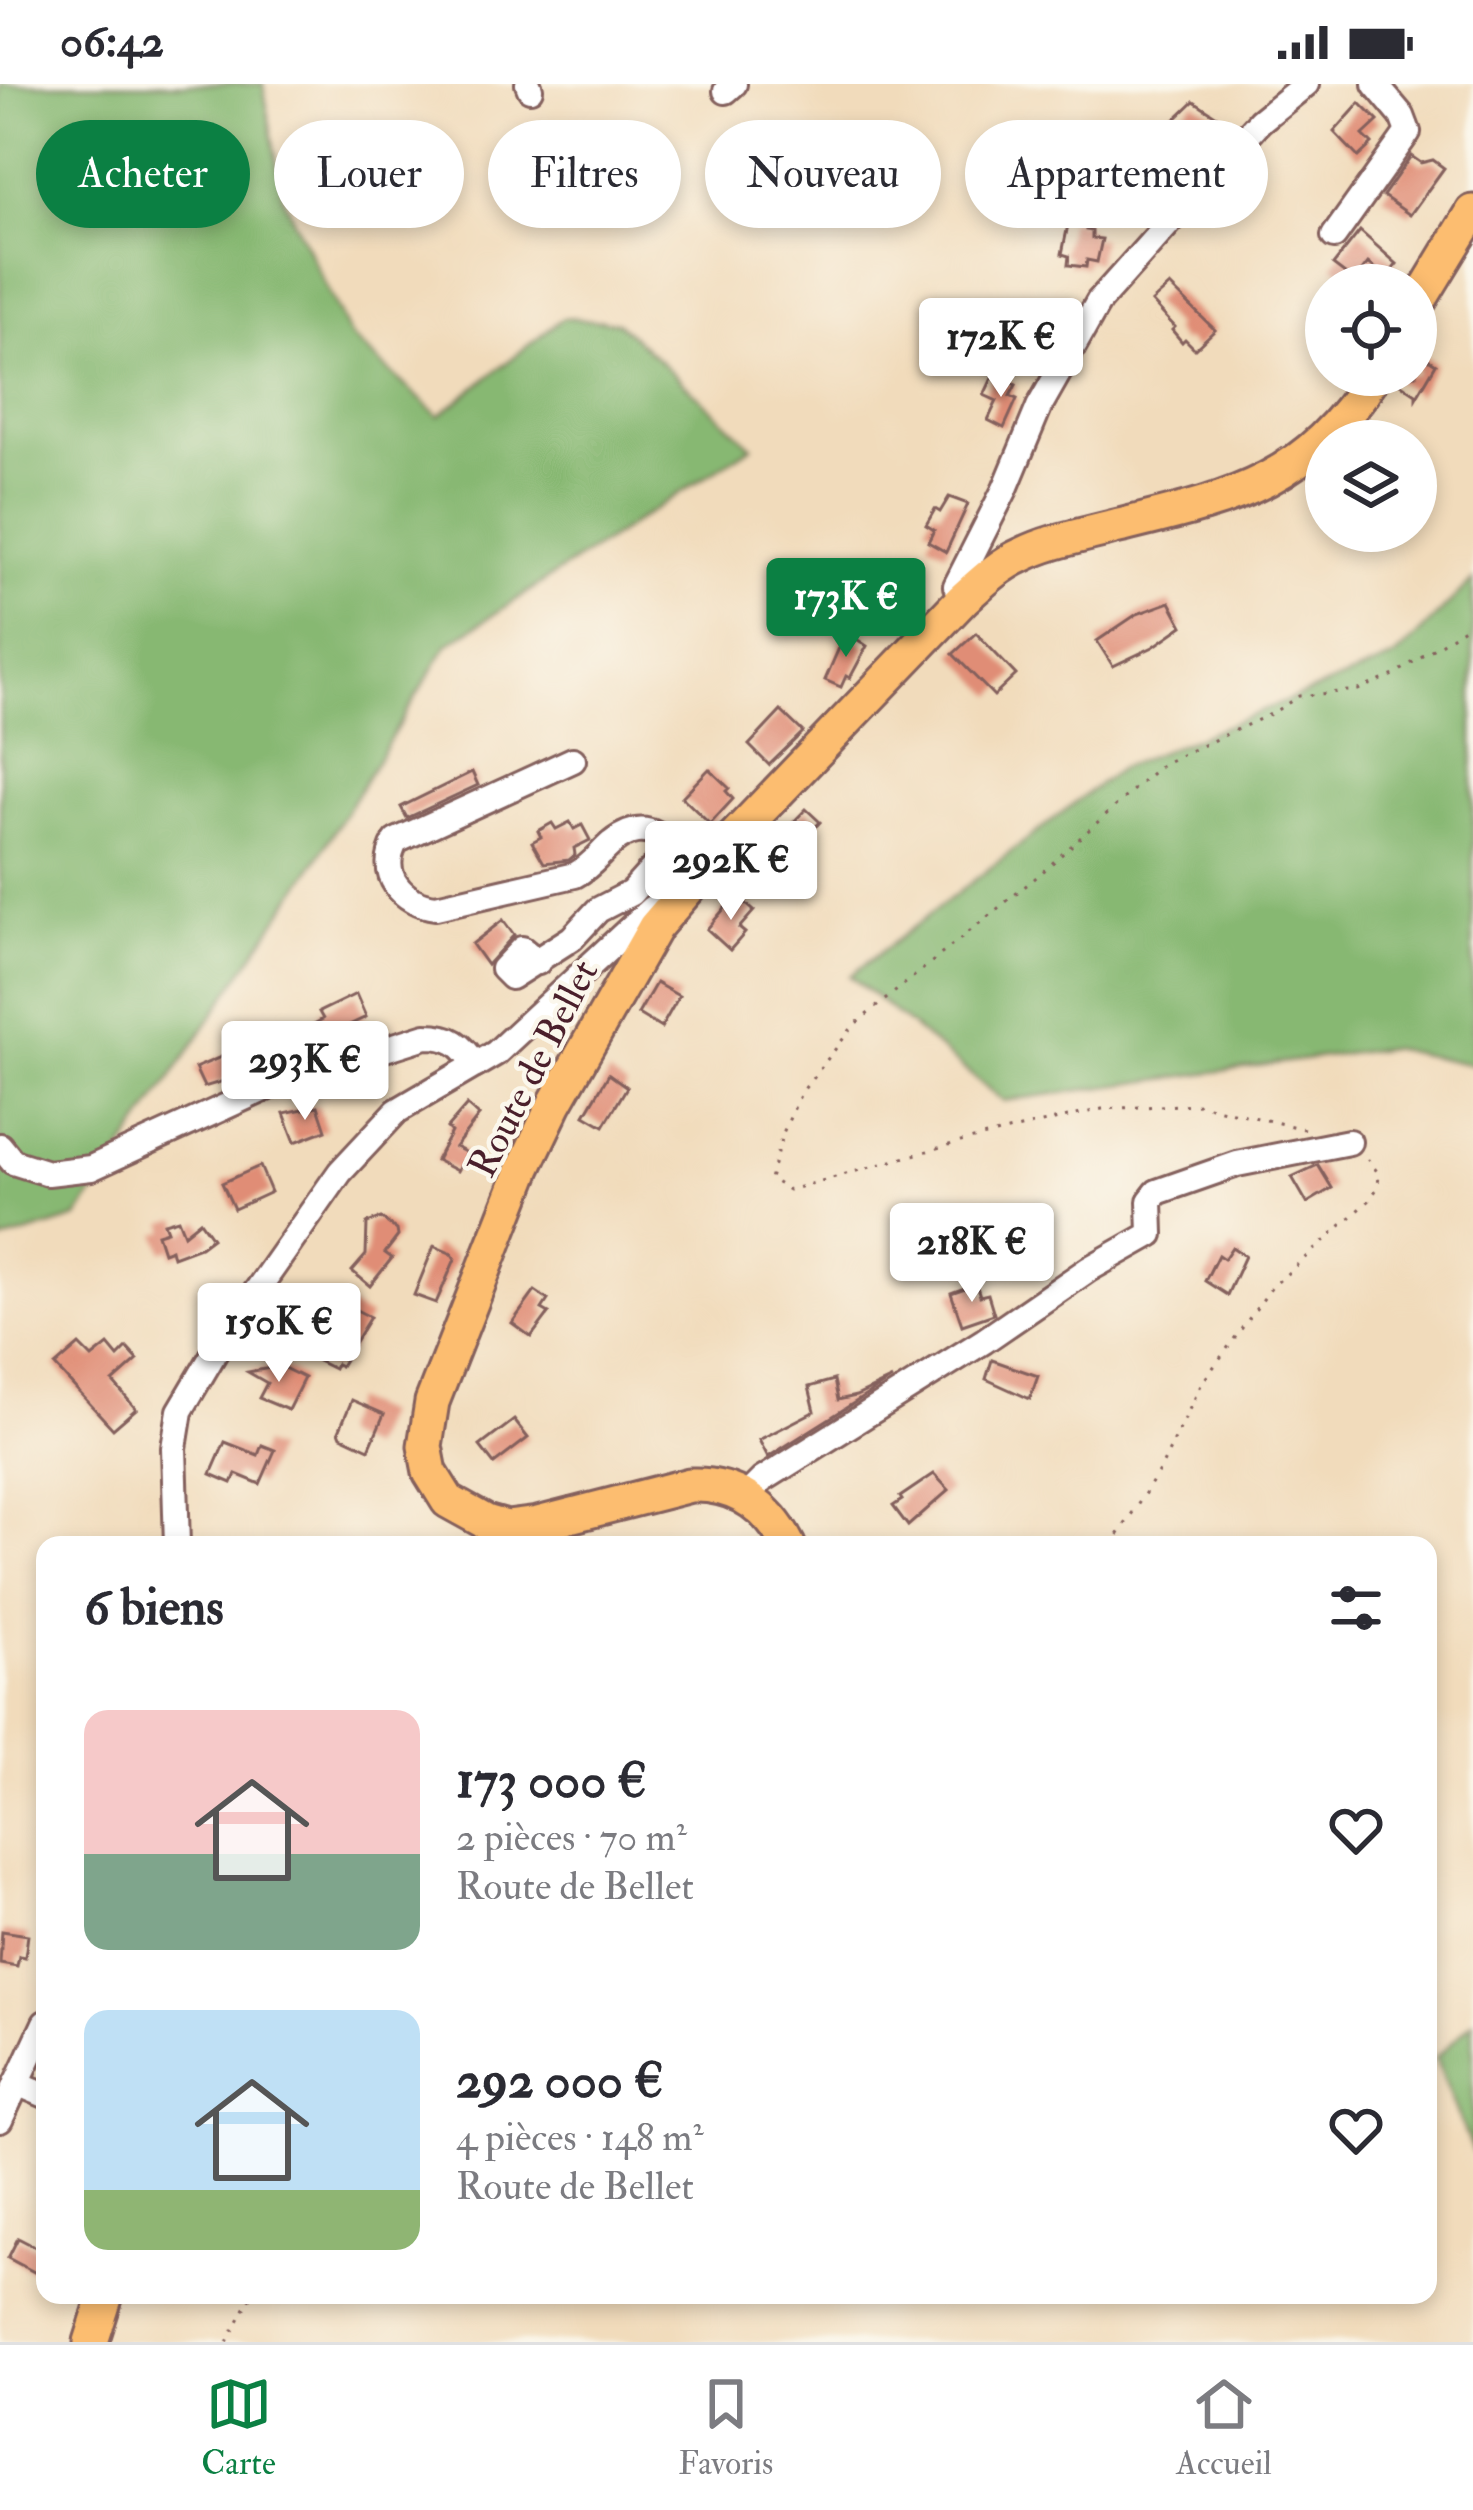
<!DOCTYPE html>
<html lang="fr">
<head>
<meta charset="utf-8">
<style>
	:root { --surface:#fff; --page:#f7f7f7; --text:#2b2b33; --muted:#7c7c81; --line:#e1e1e2; --accent:#0b8043 }
	body { margin:0; font-family:"IM FELL Double Pica",serif; background:var(--page); color:var(--text); height:100vh; display:flex; flex-direction:column; font-size:45px; white-space:nowrap }
	* { box-sizing:border-box; margin:0 }
	p { font-size:39px; color:var(--muted) }
	.icon { flex:none; width:66px; height:66px; fill:none; stroke:currentColor; stroke-width:2; stroke-linecap:round; stroke-linejoin:round }
	.map { position:relative; flex:1; overflow:hidden }
	.sheet { position:absolute; left:36px; top:1452px; width:1401px; height:768px; display:flex; flex-direction:column; background:var(--surface); border-radius:24px; box-shadow:0 6px 18px #0003 }
	.sheet>* { flex:none }
	.guide { position:absolute; left:36px; top:36px; width:1401px; height:108px; display:flex; gap:24px }
	.buttons { position:absolute; left:1305px; top:180px; display:grid; gap:24px }
	.buttons a { display:grid; place-items:center; width:132px; height:132px; border-radius:50%; background:var(--surface); box-shadow:0 6px 18px #0003; font-size:60px }
	.price { position:absolute; translate:-50% -102px; padding:0 27px; border-radius:12px; background:#fff; color:#222; font-size:39px; line-height:78px; filter:drop-shadow(0 3px 6px #0008) }
	.price::after { content:''; position:absolute; left:50%; top:72px; width:36px; height:27px; margin-left:-18px; background:inherit; clip-path:polygon(0 0,100% 0,50% 100%) }
	.price.active { background:var(--accent); color:#fff }
	ul { padding:0; list-style:none }
	li { display:flex; align-items:center; gap:36px; height:300px; padding:0 48px }
	li span { display:grid; place-items:center; flex:none; width:336px; height:240px; border-radius:24px; color:#555 }
	li>.icon { margin-inline-start:auto }
	span .icon { width:144px; height:144px; fill:#fffc; stroke-width:1 }
	li b { font-size:51px }
	h2 { display:flex; justify-content:space-between; align-items:center; height:144px; padding:0 48px; font-size:51px }
	.tag { padding:0 42px; border-radius:54px; background:var(--surface); box-shadow:0 6px 18px #0003; font-size:42px; line-height:108px }
	.tag.active { background:var(--accent); color:#fff }
	.status { display:flex; justify-content:space-between; align-items:center; height:84px; padding:0 60px; background:var(--surface); direction:ltr }
	.status svg { height:33px; fill:currentColor }
	.dock { display:flex; justify-content:space-around; align-items:center; height:168px; border-top:3px solid var(--line); background:var(--surface); font-size:33px; color:var(--muted) }
	.dock a { display:grid; justify-items:center; gap:6px }
	.dock .active { color:var(--accent) }
	.map>svg:first-child { display:block }
	.forest { fill:#87b872; stroke:#686c4e; stroke-width:3 }
	.building { fill:#e08d76 }
	.lines { fill:none; stroke-linecap:round; stroke-linejoin:round }
	.minor-casing { stroke:#84615d; stroke-width:30 }
	.major-casing { stroke:#84615d; stroke-width:39 }
	.path { stroke:#84615d; stroke-width:3; stroke-dasharray:3 9; stroke-linecap:butt }
	.minor { stroke:#fff; stroke-width:24 }
	.major { stroke:#fcbd6f; stroke-width:33 }
	.labels { text-anchor:middle; stroke-width:9; stroke-linejoin:round; paint-order:stroke }
	.street-label { font-size:39px; fill:#4a1f2b; stroke:#fbf7ec }
</style>
</head>
<body>
<div class="status"><b>06:42</b><svg viewBox="0 0 49 12"><path d="M0 12V9h3v3zM5 12V6h3v6zM10 12V3h3v9zM15 12V0h3v12zM26 1h20v11H26zM47 4h2v5h-2z"/></svg></div>
<div class="map">
<svg width="1473" height="2258" viewBox="0 0 1473 2258">
	<rect width="100%" height="100%" fill="#fbf7ec"/>
	<filter id="ink" filterUnits="userSpaceOnUse"><feTurbulence type="fractalNoise" baseFrequency=".00833" numOctaves="2"/><feDisplacementMap in="SourceGraphic" scale="24" xChannelSelector="R" yChannelSelector="G"/><feConvolveMatrix kernelMatrix="1 2 1 2 8 2 1 2 1" color-interpolation-filters="sRGB"/></filter>
	<filter id="wash" filterUnits="userSpaceOnUse"><feTurbulence type="fractalNoise" baseFrequency=".004" numOctaves="4" result="noise"/><feDisplacementMap in="SourceGraphic" scale="48" xChannelSelector="R" yChannelSelector="G"/><feGaussianBlur stdDeviation="2.7" result="paint"/><feColorMatrix in="noise" values="0 0 0 0 0 0 0 0 0 0 0 0 0 0 0 0 0 1.4 0 .05"/><feComposite in="paint" operator="in"/></filter>
	<g filter="url(#wash)">
		<rect width="100%" height="100%" fill="#f1dbbb"/>
		<g class="forest">
			<polygon points="0,0 263,0 283,114 350,252 439,332 563,234 617,238 752,362 448,560 313,782 77,1134 0,1158"/>
			<polygon points="1473,496 1473,981 1389,964 1003,1017 850,892 1120,684 1395,574"/>
			<polygon points="1473,1937 1473,2069 1436,1974"/>
		</g>
		<g id="blocks">
			<g class="building">
				<polygon points="1194,17 1217,32 1193,59 1171,39"/>
				<polygon points="1360,19 1378,37 1363,51 1372,60 1358,73 1334,48"/>
				<polygon points="624,67 635,82 615,96 592,94 593,79 607,78"/>
				<polygon points="1411,72 1421,79 1433,76 1444,84 1410,131 1383,112"/>
				<polygon points="1130,88 1156,110 1145,122 1138,116 1122,134 1104,118"/>
				<polygon points="1069,136 1087,139 1086,146 1092,147 1092,154 1102,155 1097,178 1087,176 1086,183 1068,181 1069,172 1062,170"/>
				<polygon points="1360,147 1397,180 1387,193 1368,179 1354,197 1333,181"/>
				<polygon points="1170,202 1215,246 1195,265 1185,255 1182,258 1172,246 1175,243 1152,218"/>
				<polygon points="1023,214 1054,230 1043,265 1025,259 1026,255 1017,252 1021,241 1016,239"/>
				<polygon points="1416,267 1436,280 1416,314 1416,310 1394,295 1395,291 1416,291"/>
				<polygon points="994,290 1016,301 1010,312 1017,315 1004,344 988,336 997,317 984,311"/>
				<polygon points="949,413 968,420 946,468 928,458 934,446 926,441 935,425 940,428"/>
				<polygon points="1170,518 1183,542 1153,563 1113,582 1097,557 1137,530"/>
				<polygon points="846,548 867,562 850,594 846,592 841,603 825,596"/>
				<polygon points="976,549 1016,591 994,612 953,570"/>
				<polygon points="781,627 803,648 769,681 749,661"/>
				<polygon points="709,685 729,704 726,707 733,715 710,740 682,713"/>
				<polygon points="472,688 478,701 407,734 401,723"/>
				<polygon points="806,725 820,738 792,768 777,755"/>
				<polygon points="570,738 574,745 582,741 590,756 574,764 575,771 569,776 544,779 532,758 541,753 538,747 552,739 556,745"/>
				<polygon points="736,811 754,827 739,844 745,849 730,866 707,845"/>
				<polygon points="503,836 514,851 487,881 472,860"/>
				<polygon points="656,899 679,912 661,944 638,930"/>
				<polygon points="356,910 366,933 339,946 334,954 320,961 310,942 323,935 319,928"/>
				<polygon points="235,967 244,991 204,1003 195,984"/>
				<polygon points="609,990 627,1003 604,1042 585,1031"/>
				<polygon points="467,1021 479,1032 455,1063 467,1069 457,1087 436,1076 451,1048 447,1044"/>
				<polygon points="318,1022 326,1046 295,1058 284,1029"/>
				<polygon points="1318,1081 1332,1104 1307,1119 1292,1093"/>
				<polygon points="260,1082 271,1108 234,1125 222,1099"/>
				<polygon points="381,1134 397,1146 398,1152 385,1169 392,1174 370,1202 352,1187 366,1171 367,1139"/>
				<polygon points="178,1135 184,1150 200,1137 212,1154 200,1163 173,1173 171,1165 163,1168 157,1150 167,1147 164,1139"/>
				<polygon points="434,1162 452,1170 455,1175 436,1219 414,1211"/>
				<polygon points="1232,1163 1245,1172 1227,1211 1205,1197 1218,1171 1224,1175"/>
				<polygon points="976,1200 980,1212 988,1210 994,1230 962,1241 951,1209"/>
				<polygon points="535,1207 548,1216 542,1225 549,1229 531,1253 512,1239"/>
				<polygon points="339,1217 370,1233 340,1282 336,1280 334,1285 318,1277 322,1269 314,1265"/>
				<polygon points="79,1261 92,1274 108,1261 118,1273 127,1264 138,1276 113,1298 136,1325 113,1345 55,1282"/>
				<polygon points="992,1276 1038,1292 1030,1315 986,1295"/>
				<polygon points="274,1279 304,1294 288,1326 259,1314 267,1299 248,1288 271,1284"/>
				<polygon points="892,1295 768,1373 759,1356 815,1327 809,1303 834,1296 838,1316 856,1312"/>
				<polygon points="352,1316 384,1330 369,1365 341,1352 339,1347"/>
				<polygon points="514,1336 528,1354 494,1380 480,1362"/>
				<polygon points="225,1358 258,1371 262,1361 275,1366 260,1400 236,1390 232,1399 211,1390"/>
				<polygon points="934,1390 949,1406 908,1442 893,1422 902,1416 900,1413"/>
				<polygon points="2,1847 28,1851 25,1873 19,1872 17,1882 0,1879"/>
				<polygon points="18,2154 45,2168 38,2190 8,2174"/>
			</g>
		</g>
	</g>
	<g filter="url(#ink)">
		<use href="#blocks" fill-opacity="0" stroke="#84615d" stroke-width="3"/>
		<g class="lines">
			<g class="minor-casing">
				<g id="minor">
					<polyline points="528,0 530,5"/>
					<polyline points="726,7 734,0"/>
					<polyline points="1334,152 1408,48 1402,32 1375,0"/>
					<polyline points="963,515 956,502 1005,405 1039,323 1099,217 1260,37 1306,0"/>
					<path d="M573 676 396 757C377 790 402 819 436 823L575 791C592 782 599 770 612 759 652 727 673 764 697 793"/>
					<polyline points="538,878 522,865 503,885 511,893 572,854 598,826 631,809 672,763"/>
					<path d="M0 1062 13 1078 48 1089 91 1084 277 999 426 952C452 952 462 960 476 981"/>
					<polyline points="746,1412 762,1396 984,1257 1089,1185 1151,1150 1150,1117 1157,1108 1237,1080 1349,1058"/>
					<polyline points="177,1461 174,1364 180,1327 222,1256 340,1088 397,1027 496,969 652,824 668,823"/>
					<polyline points="17,1999 45,2011"/>
					<polyline points="0,2036 45,1939"/>
				</g>
			</g>
			<g class="major-casing">
				<g id="major">
					<polyline points="1416,222 1473,128"/>
					<path d="M788 1461C768 1422 735 1399 690 1401L538 1440 507 1444 486 1438 448 1417 430 1388 425 1362 432 1318 524 1084 555 1019 655 843 717 771 963 515C981 499 999 481 1022 471 1050 457 1081 452 1111 444 1229 415 1304 402 1374 291"/>
					<polyline points="91,2258 106,2211"/>
				</g>
			</g>
			<g class="path">
				<polyline points="1304,1045 1199,1020 1102,1025 956,1059 789,1106 770,1095 782,1051 801,1009 854,941 1039,791 1162,680 1271,630 1299,612 1358,606 1394,591 1473,538"/>
				<polyline points="1112,1461 1161,1384 1202,1299 1272,1203 1369,1117 1378,1103 1379,1090 1366,1073"/>
				<polyline points="227,2258 252,2211"/>
			</g>
			<use href="#minor" class="minor"/>
			<use href="#major" class="major"/>
		</g>
	</g>
	<g class="labels">
		<g class="street-label">
			<text transform="translate(532 984) rotate(-63)" y="14">Route de Bellet</text>
		</g>
	</g>
</svg>
<div class="buttons">
<a><svg class="icon" aria-label="locate" viewBox="0 0 24 24"><circle cx="12" cy="12" r="6"/><path d="M12 2v4M12 18v4M2 12h4M18 12h4"/></svg></a>
<a><svg class="icon" aria-label="layers" viewBox="0 0 24 24"><path d="M12 4l9 5-9 5-9-5zM3 14l9 5 9-5"/></svg></a>
</div>
<b class="price" style="left:1001px;top:316px">172K €</b>
<b class="price active" style="left:846px;top:576px">173K €</b>
<b class="price" style="left:731px;top:839px">292K €</b>
<b class="price" style="left:305px;top:1039px">293K €</b>
<b class="price" style="left:972px;top:1221px">218K €</b>
<b class="price" style="left:279px;top:1301px">150K €</b>
<div class="guide">
<a class="tag active">Acheter</a>
<a class="tag">Louer</a>
<a class="tag">Filtres</a>
<a class="tag">Nouveau</a>
<a class="tag">Appartement</a>
</div>
<section class="sheet">
<h2>6 biens<svg class="icon" aria-label="filters" viewBox="0 0 24 24"><path d="M4 7h16M4 17h16"/><circle cx="9" cy="7" r="2"/><circle cx="15" cy="17" r="2"/></svg></h2>
<ul>
<li><span style="background:linear-gradient(#f6c9c9 60%,#7fa58c 0)"><svg class="icon" aria-label="home" viewBox="0 0 24 24"><path d="M3 11l9-7 9 7M6 9v11h12V9"/></svg></span><div><b>173 000 €</b><p>2 pièces · 70 m²</p><p>Route de Bellet</p></div><svg class="icon" aria-label="heart" viewBox="0 0 24 24"><path d="M12 20l-8-8c-3-5 5-10 8-4 3-6 11-1 8 4z"/></svg></li>
<li><span style="background:linear-gradient(#bfe0f5 75%,#8fb573 0)"><svg class="icon" aria-label="home" viewBox="0 0 24 24"><path d="M3 11l9-7 9 7M6 9v11h12V9"/></svg></span><div><b>292 000 €</b><p>4 pièces · 148 m²</p><p>Route de Bellet</p></div><svg class="icon" aria-label="heart" viewBox="0 0 24 24"><path d="M12 20l-8-8c-3-5 5-10 8-4 3-6 11-1 8 4z"/></svg></li>
</ul>
</section>
</div>
<nav class="dock">
<a class="active"><svg class="icon" aria-label="map" viewBox="0 0 24 24"><path d="M3 6l6-2 6 2 6-2v14l-6 2-6-2-6 2zM9 4v14M15 6v14"/></svg>Carte</a>
<a><svg class="icon" aria-label="saved" viewBox="0 0 24 24"><path d="M7 4h10v16l-5-4-5 4z"/></svg>Favoris</a>
<a><svg class="icon" aria-label="home" viewBox="0 0 24 24"><path d="M3 11l9-7 9 7M6 9v11h12V9"/></svg>Accueil</a>
</nav>
</body>
</html>
